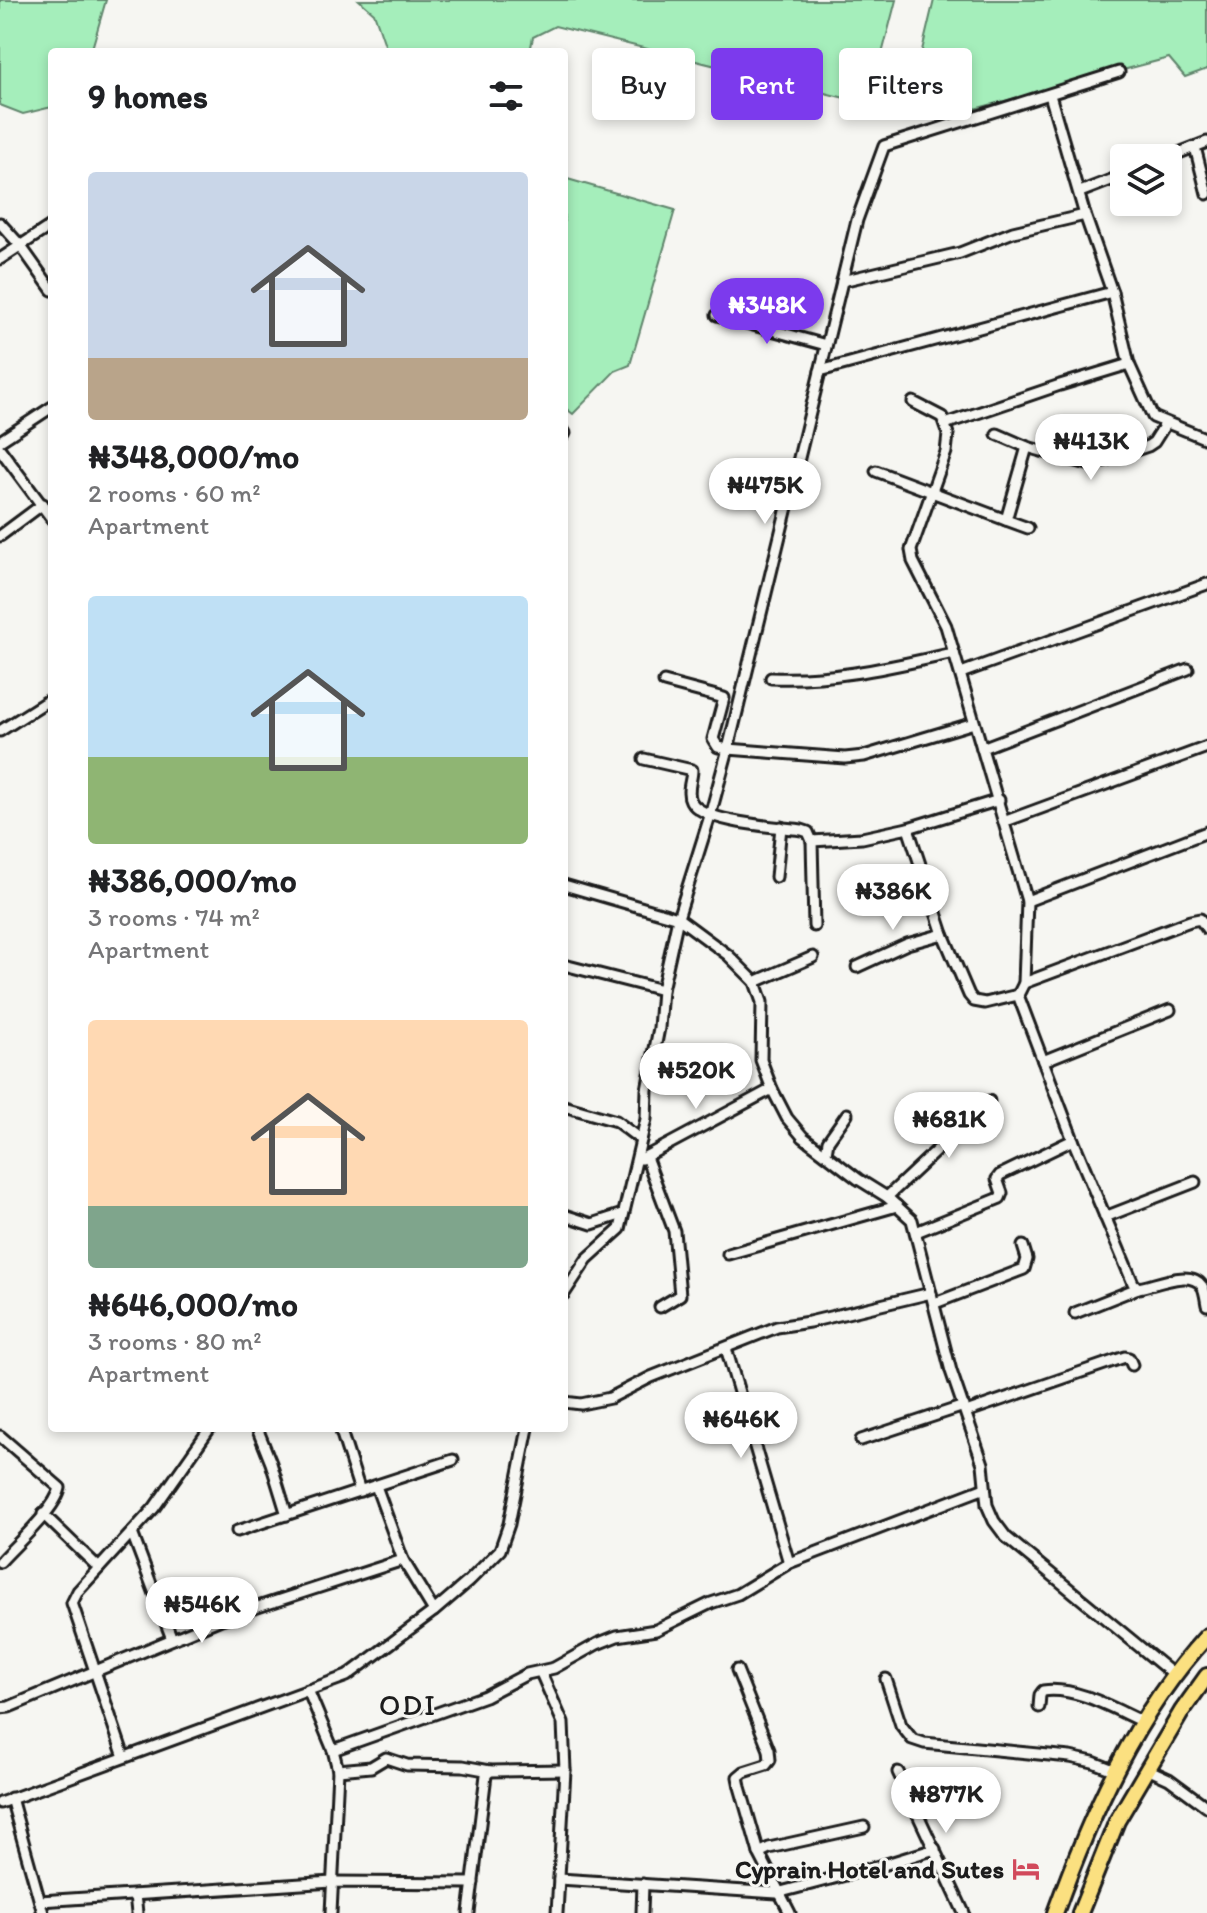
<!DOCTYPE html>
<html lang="en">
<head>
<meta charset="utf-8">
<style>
	:root { --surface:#fff; --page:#f6f6f6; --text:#202124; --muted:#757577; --accent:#7c3aed }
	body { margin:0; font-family:Itim,sans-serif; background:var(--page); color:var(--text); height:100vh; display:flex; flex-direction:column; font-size:30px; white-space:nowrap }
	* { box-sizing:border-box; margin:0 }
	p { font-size:26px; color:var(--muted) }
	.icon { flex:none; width:44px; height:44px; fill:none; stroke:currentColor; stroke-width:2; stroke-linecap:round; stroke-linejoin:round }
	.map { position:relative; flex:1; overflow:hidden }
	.drawer { position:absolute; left:48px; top:48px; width:520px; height:1384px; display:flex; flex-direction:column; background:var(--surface); border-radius:8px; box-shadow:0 4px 12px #0003 }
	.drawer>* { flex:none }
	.hud { position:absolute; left:592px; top:48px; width:494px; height:72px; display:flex; gap:16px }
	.buttons { position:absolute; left:1110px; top:144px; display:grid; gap:16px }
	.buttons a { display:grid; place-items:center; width:72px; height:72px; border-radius:8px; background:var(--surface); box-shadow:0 4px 12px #0003; font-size:40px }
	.price { position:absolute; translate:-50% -68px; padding:0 18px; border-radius:28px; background:#fff; color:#222; font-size:26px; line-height:52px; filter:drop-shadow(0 2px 4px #0008) }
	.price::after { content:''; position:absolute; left:50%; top:48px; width:24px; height:18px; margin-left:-12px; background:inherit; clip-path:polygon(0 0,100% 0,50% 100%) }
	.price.current { background:var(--accent); color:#fff }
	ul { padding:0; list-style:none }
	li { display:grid; align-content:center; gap:16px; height:424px; padding:0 40px }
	li span { display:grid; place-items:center; height:248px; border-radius:8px; color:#555 }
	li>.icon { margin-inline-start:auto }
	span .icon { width:144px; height:144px; fill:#fffc; stroke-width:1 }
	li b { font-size:34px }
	h2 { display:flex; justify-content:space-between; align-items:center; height:96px; padding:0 40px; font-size:34px }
	.tag { padding:0 28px; border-radius:8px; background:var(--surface); box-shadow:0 4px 12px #0003; font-size:28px; line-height:72px }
	.tag.current { background:var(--accent); color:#fff }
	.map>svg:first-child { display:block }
	.green { fill:#a5eebb; stroke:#60856c; stroke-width:2 }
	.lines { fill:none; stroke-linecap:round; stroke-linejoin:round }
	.minor-casing { stroke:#1c1c1c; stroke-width:15 }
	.primary-casing { stroke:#1c1c1c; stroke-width:20 }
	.minor { stroke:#f6f6f2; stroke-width:9 }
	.primary { stroke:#fbe080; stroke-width:14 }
	.labels { text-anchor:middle; stroke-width:6; stroke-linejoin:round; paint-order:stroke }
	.poi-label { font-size:26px; font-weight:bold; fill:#1c1c1c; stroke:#f6f6f2; text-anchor:end }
	.quarter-label { font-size:30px; letter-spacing:2px; fill:#1c1c1c; stroke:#f6f6f2 }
</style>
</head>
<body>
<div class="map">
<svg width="1207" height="1913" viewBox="0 0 1207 1913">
	<rect width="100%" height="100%" fill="#f6f6f2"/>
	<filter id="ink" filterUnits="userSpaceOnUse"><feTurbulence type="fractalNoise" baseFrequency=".0125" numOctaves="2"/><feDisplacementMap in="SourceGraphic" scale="16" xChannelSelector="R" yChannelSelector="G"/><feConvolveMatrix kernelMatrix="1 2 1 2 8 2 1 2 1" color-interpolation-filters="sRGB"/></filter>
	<g filter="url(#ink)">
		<g class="green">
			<polygon points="0,0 106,0 91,52 52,52 52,107 23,114 0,105"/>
			<polygon points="359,0 896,0 869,104 555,26 533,37 530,52 385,52 386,48 374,13"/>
			<polygon points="934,0 1207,0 1207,69 1185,77 1169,58 974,109 961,69 915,80"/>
			<polygon points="564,178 675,210 630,365 615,371 573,414 564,407"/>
		</g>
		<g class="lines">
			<g class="minor-casing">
				<g id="minor">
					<polyline points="1050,95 1085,215 1112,292 1129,364 1153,417 1207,439"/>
					<polyline points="1195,147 1207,194"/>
					<polyline points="1166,158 1207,142"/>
					<polyline points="1080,192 1124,175"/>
					<polyline points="0,223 20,245 52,290"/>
					<polyline points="0,259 52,225"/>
					<polyline points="842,281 960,253 1013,232 1085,215"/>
					<polyline points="717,315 826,345"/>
					<polyline points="820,371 1112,292"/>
					<path d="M913 402 942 417 948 434 946 452 911 550 913 561 946 626 1027 901 1024 983 1018 995 1073 1140 1133 1283 1138 1288C1154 1286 1190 1268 1202 1286 1205 1290 1206 1300 1207 1305"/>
					<polyline points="945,424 1060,385 1129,364"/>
					<polyline points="997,434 1027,447 1091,465 1148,446 1154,442 1166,423"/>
					<polyline points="564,435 565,433"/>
					<polyline points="0,441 52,407"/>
					<polyline points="0,449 52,519"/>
					<polyline points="876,471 1006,520 1027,447"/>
					<polyline points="1006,520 1028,528"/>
					<polyline points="0,536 43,504"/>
					<polyline points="961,673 1207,584"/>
					<path d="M771 678C834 681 894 666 954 653"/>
					<polyline points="664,682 724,698 713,739 718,747 728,749 845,758 864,756 974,723"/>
					<polyline points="0,731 52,698"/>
					<polyline points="982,748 1188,669"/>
					<path d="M644 759 692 770C692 780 686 791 691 801 702 823 778 827 802 830L808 832 812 841"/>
					<polyline points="999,800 908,828 943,934 969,995 974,1001 985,1003 1018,995"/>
					<polyline points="1006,821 1207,747"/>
					<polyline points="776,877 781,827"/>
					<polyline points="564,885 678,918 728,955 755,982 762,1002 761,1060 772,1089 787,1118 803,1137 858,1179 887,1197 912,1220 951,1371 983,1464 987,1505 994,1521 1006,1537 1174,1675"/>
					<polyline points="1027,901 1207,832"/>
					<polyline points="814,926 812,841 862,838 908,828"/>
					<polyline points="564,965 662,990"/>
					<polyline points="857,967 907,944 943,934"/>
					<polyline points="755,982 813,957"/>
					<polyline points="1024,983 1190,921 1200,919 1207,929"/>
					<polyline points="1043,1061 1170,1010"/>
					<polyline points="564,1106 616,1121 641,1140"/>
					<polyline points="826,1153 828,1141 847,1114"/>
					<polyline points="646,1157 674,1231 680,1295 660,1307"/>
					<polyline points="641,1159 772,1089"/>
					<polyline points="887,1197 989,1101"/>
					<polyline points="564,1215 592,1224 623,1214"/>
					<polyline points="1105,1217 1195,1182"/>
					<polyline points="916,1232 1000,1198 1002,1193 997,1179 1000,1175 1073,1140"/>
					<polyline points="728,1254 897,1206"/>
					<polyline points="564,1294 587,1259 620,1229 646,1119 647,1090 659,1028 662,990 678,918 710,816 728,749 857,220 884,146 1119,72"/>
					<polyline points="935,1303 1024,1269 1027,1259 1023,1246"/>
					<polyline points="1075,1313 1138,1288"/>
					<polyline points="726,1348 789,1563"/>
					<polyline points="564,1402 581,1404 610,1398 651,1377 777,1327 809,1322 931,1293"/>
					<polyline points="966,1412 1125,1357 1129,1358 1132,1365"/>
					<polyline points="257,1428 271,1463 287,1515"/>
					<polyline points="340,1428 360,1491"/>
					<path d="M0 1436 60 1488C55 1510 16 1544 0 1562"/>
					<polyline points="861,1440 964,1406"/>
					<polyline points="376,1486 403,1560 434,1611"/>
					<polyline points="43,1514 99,1568"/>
					<polyline points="237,1531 453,1460"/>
					<polyline points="132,1533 172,1639"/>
					<polyline points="737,1670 769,1750 770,1760 766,1765 744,1772 738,1777 740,1787 759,1853 790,1913"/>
					<polyline points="541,1673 563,1723 565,1770 557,1913"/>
					<polyline points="886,1679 901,1725 912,1739 924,1743 1070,1757 1093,1762 1116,1771"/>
					<polyline points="308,1690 333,1750 338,1770 331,1913"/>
					<path d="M1039 1707 1040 1695 1043 1691C1076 1686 1114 1709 1143 1722"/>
					<polyline points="0,1708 9,1707 221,1619 403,1560"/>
					<polyline points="333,1750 485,1696 527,1674 554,1668 597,1644 617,1636 656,1630 711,1603 738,1594 789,1563 985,1488"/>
					<polyline points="124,1757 72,1603 78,1591 154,1508 210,1428"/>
					<polyline points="1147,1769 1169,1779 1207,1807"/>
					<polyline points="338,1770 371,1767 386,1758 407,1765 463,1766 490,1771 565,1770"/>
					<polyline points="898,1772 964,1913"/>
					<polyline points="11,1798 43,1913"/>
					<polyline points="0,1803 347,1676 434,1611 469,1581 500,1550 509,1524 528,1428"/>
					<polyline points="759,1853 769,1848 864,1827"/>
					<polyline points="559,1879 777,1893 880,1866 935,1849"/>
					<polyline points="135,1895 137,1913"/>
					<polyline points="40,1901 332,1882 473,1883"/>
					<polyline points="469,1913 486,1775 490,1771"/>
					<polyline points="642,1913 643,1884"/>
				</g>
			</g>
			<g class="primary-casing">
				<g id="primary">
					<path d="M1055 1913C1091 1814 1135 1714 1207 1636"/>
					<polyline points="1080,1913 1117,1821 1182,1711 1207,1676"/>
				</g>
			</g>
			<use href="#minor" class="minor"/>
			<use href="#primary" class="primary"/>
		</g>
	</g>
	<defs>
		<g id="hotel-bare" transform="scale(2.16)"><path d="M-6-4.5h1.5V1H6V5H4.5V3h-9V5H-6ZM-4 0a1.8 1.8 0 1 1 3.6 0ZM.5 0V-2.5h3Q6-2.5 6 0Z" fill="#d1495b" stroke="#f6f6f2" stroke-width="2.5" paint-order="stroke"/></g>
	</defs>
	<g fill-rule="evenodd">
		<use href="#hotel-bare" x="1026" y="1869"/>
	</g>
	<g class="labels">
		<g class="poi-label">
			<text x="1004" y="1878">Cyprain Hotel and Sutes</text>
		</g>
		<g class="quarter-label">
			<text x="408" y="1715">ODI</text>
		</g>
	</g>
</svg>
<div class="buttons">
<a><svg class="icon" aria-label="layers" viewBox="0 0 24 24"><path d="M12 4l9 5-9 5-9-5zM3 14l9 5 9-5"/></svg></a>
</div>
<b class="price current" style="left:767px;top:346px">₦348K</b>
<b class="price" style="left:1091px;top:482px">₦413K</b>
<b class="price" style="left:765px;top:526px">₦475K</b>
<b class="price" style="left:893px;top:932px">₦386K</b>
<b class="price" style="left:696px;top:1111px">₦520K</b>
<b class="price" style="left:949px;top:1160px">₦681K</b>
<b class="price" style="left:741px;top:1460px">₦646K</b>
<b class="price" style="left:202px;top:1645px">₦546K</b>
<b class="price" style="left:946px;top:1835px">₦877K</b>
<div class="hud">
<a class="tag">Buy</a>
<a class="tag current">Rent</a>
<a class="tag">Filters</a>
</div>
<section class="drawer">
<h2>9 homes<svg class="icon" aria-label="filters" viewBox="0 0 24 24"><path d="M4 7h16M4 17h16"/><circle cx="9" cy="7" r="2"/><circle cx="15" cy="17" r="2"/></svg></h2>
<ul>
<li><span style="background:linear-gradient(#c9d6e8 75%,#b9a48a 0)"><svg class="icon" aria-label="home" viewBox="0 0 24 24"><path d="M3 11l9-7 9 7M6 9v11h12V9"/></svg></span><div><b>₦348,000/mo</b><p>2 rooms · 60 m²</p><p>Apartment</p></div></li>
<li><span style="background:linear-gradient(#bfe0f5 65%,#8fb573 0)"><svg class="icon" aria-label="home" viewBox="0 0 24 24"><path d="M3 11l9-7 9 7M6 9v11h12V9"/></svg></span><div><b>₦386,000/mo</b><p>3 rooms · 74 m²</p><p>Apartment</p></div></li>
<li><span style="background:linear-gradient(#ffd9b3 75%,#7fa58c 0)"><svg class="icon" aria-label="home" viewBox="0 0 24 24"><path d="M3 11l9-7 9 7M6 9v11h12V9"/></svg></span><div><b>₦646,000/mo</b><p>3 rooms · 80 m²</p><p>Apartment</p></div></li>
</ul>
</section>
</div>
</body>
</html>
